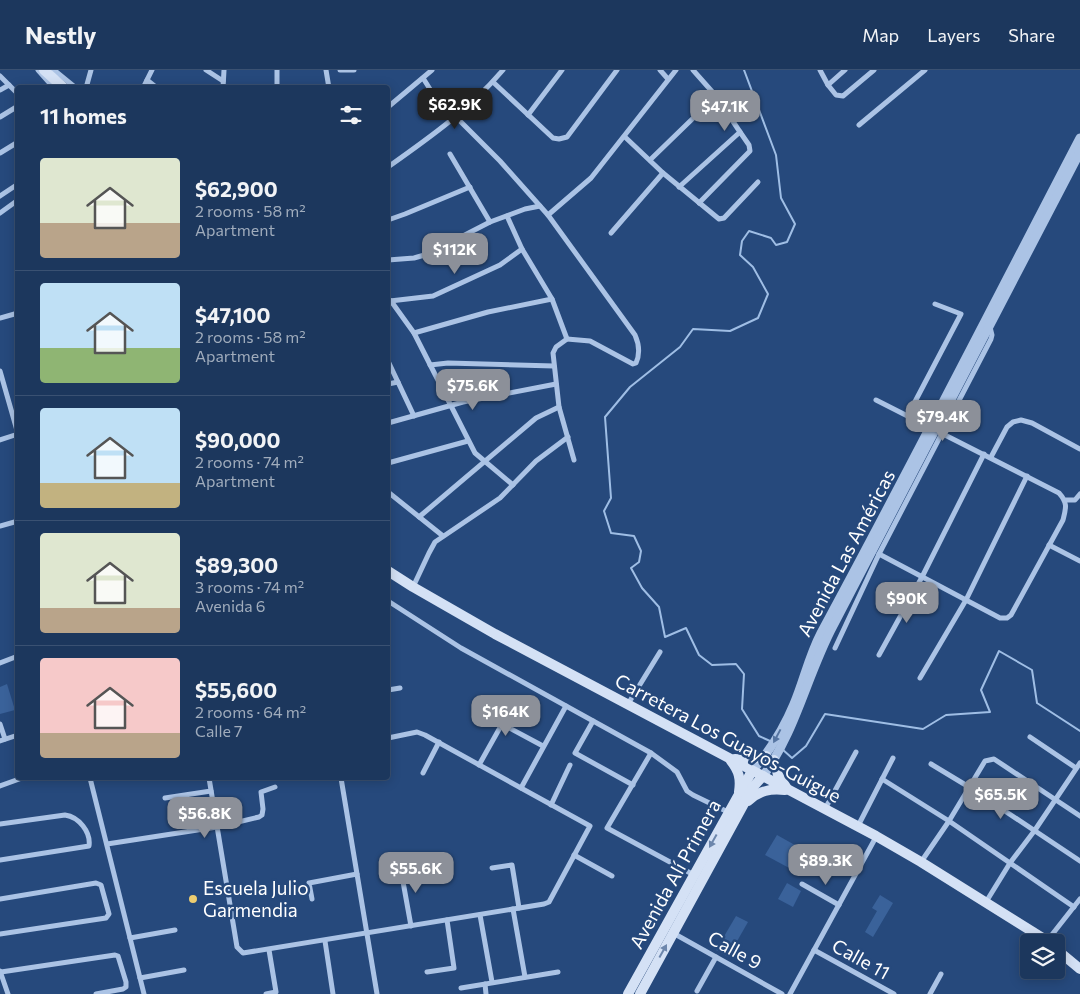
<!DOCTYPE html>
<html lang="en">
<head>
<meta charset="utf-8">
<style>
	:root { --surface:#1c375d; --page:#253f63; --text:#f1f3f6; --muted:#a0acbc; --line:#3a5172; --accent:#8c9099 }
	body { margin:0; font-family:Commissioner,sans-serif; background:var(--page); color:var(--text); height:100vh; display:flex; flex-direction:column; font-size:19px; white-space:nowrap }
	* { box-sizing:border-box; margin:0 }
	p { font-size:16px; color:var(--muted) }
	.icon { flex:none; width:28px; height:28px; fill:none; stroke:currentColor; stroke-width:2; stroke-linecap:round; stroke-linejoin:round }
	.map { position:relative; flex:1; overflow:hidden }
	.side { position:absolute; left:15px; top:15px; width:375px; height:695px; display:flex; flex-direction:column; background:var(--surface); border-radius:5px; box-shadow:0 2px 12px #0003,0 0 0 1px var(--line) }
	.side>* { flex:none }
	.buttons { position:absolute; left:1020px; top:864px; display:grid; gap:10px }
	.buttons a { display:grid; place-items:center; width:45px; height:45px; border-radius:5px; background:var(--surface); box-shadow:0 2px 12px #0003,0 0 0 1px var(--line); font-size:25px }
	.price { position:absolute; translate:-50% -42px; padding:0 11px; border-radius:10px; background:var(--accent); color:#fff; font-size:16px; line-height:32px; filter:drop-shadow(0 1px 2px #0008) }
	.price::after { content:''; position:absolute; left:50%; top:30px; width:15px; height:11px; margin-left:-8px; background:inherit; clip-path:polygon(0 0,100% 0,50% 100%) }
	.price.active { background:#222; color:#fff }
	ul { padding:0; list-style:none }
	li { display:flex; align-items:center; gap:15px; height:125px; padding:0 25px }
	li+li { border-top:1px solid var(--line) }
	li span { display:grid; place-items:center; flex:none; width:140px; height:100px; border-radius:5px; color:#555 }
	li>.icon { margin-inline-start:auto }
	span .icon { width:60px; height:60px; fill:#fffc; stroke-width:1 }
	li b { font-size:21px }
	h2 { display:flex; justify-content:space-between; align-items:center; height:60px; padding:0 25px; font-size:21px }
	header { display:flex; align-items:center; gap:30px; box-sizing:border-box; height:70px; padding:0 25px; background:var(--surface); border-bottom:1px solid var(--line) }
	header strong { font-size:24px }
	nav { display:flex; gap:28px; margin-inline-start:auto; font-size:18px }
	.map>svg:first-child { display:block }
	.green { fill:#3a629a }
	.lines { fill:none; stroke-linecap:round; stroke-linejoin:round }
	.stream { stroke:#9fbee5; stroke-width:2 }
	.minor { stroke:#abc3e5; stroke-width:5 }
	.tertiary { stroke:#abc3e5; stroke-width:9 }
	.secondary { stroke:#d4e1f5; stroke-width:10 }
	.oneway { fill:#5574a1 }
	.oneway2 { fill:#6c86ac }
	.poi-dot { fill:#edcd70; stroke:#26497c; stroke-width:2 }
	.labels { text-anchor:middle; stroke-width:5; stroke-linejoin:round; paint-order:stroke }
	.street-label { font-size:19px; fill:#fff; stroke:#26497c }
	.poi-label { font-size:19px; fill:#fff; stroke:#26497c; text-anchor:start }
</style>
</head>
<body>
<header>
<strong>Nestly</strong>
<nav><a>Map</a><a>Layers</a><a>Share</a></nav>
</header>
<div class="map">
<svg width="1080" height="924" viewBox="0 0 1080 924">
	<rect width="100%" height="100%" fill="#26497c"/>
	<g class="green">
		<polygon points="7,614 15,640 0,644 0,617"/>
		<polygon points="777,765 802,779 791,799 765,785"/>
		<polygon points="787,813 801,821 793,837 778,829"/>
		<polygon points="880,825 893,833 873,867 865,862 877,841 872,838"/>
		<polygon points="736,846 748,852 728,887 716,880"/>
	</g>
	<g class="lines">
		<g class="stream">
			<polyline points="744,0 776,85 781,128 795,154 787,172 776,175 771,168 749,161 742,171 740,185 753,197 768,224 758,248 730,261 693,259 680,277 630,317 605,347 611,428 604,441 611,463 634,466 641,481 639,492 631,498 642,518 659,537 665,567 686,558 699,585 712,595 736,594 744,604 742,639 759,666 770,671"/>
			<polyline points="782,679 792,688 806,676 825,644 923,659 946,645 990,642 981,620 999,581 1032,600 1037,633 1080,661"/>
		</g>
		<g class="minor">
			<polyline points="38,0 54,18"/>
			<polyline points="54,0 76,18"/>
			<polyline points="206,0 223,11"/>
			<polyline points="326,0 329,18"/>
			<polyline points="340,0 354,0"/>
			<polyline points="660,0 668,9"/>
			<polyline points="820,0 828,15 845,0"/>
			<polyline points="0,6 18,24"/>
			<polyline points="423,8 433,24 446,41"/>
			<polyline points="147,10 157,18"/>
			<polyline points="493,12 553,68 559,69 567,67 617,0"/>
			<polyline points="828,15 836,25 843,26 874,0"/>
			<polyline points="86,18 91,0"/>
			<polyline points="143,18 152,0"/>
			<polyline points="223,18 224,0"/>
			<polyline points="277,18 277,0"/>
			<polyline points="0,20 9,15"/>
			<polyline points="388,37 432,0"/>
			<polyline points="528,45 562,0"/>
			<polyline points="0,47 18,36"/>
			<path d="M456 47 500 91 548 145 635 265C639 274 640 284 636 293L633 294 590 271 567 269"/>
			<polyline points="859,55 925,0"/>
			<polyline points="625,67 663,103 719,149 724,148 758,112"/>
			<polyline points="0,83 18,72"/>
			<polyline points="450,84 490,152"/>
			<polyline points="650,90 716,26"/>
			<path d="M388 97C429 68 470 39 503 0"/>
			<polyline points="679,117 740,62 716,26 693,0"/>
			<polyline points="0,126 18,114"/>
			<polyline points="699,133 750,81 749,75 740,62"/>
			<polyline points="0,143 18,130"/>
			<polyline points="548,145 591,108 676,0"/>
			<polyline points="507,146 522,179 552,229 567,269 556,277 553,283 559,337 574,390"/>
			<polyline points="388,150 405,144 470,117"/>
			<polyline points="611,163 663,103"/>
			<polyline points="388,190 414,188 428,184 490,152 525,139 540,136"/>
			<polyline points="390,231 433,226 500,195 522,179"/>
			<polyline points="391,231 414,263 475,383 513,415"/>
			<polyline points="0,248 18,243"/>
			<polyline points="414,263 488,242 552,229"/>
			<polyline points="388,291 414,346"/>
			<polyline points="430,295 448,293 554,296"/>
			<polyline points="0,301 18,364"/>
			<polyline points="388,314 398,312"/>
			<path d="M876 330 1059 423C1068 433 1066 438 1063 450L1011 545 1007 548H1000L879 484"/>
			<polyline points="908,345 961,244 935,234"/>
			<polyline points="388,353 463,332 556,314"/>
			<polyline points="0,370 18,364"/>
			<polyline points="991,387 1007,357 1013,352 1021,350 1032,353 1080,379"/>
			<polyline points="388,393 468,371"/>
			<polyline points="388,422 443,466"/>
			<polyline points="1066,430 1075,430 1080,424"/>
			<polyline points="419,447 536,348 559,337"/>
			<polyline points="0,456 18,451"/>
			<polyline points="1049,475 1080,491"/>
			<polyline points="413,517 429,483 435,472 500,428 536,391 568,367"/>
			<polyline points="388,531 461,578 651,683 677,702 687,721 693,725 728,742"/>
			<polyline points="835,578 879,484 991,269 992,265 990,257"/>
			<polyline points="879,585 922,507 984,384"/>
			<polyline points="0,593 18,586"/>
			<polyline points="920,608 966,530 1027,406"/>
			<polyline points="388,620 400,618"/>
			<polyline points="628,634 660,582"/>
			<polyline points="593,651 575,683 633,715"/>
			<polyline points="0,654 5,669"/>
			<polyline points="1030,667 1076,698"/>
			<polyline points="0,671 18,665"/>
			<polyline points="651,683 607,758 694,805"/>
			<polyline points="931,694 969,717 1080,791"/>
			<polyline points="479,695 502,654 543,676"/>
			<polyline points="423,703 439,672"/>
			<polyline points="90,708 144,924"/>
			<polyline points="209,708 237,877 243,883 544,834 549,832 590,756 425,665 417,662 388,668"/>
			<polyline points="341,708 377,924"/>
			<polyline points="882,709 949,751 1074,837"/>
			<polyline points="0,716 22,708"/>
			<polyline points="521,718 566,636"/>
			<polyline points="165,728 211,721"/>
			<polyline points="551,735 570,695"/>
			<polyline points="825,739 856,682"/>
			<path d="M0 754 65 745C79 747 91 762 89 776L0 790"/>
			<polyline points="858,756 893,688"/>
			<polyline points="107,774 217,757 259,747 262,745 263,739 261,722 275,717"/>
			<polyline points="574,785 612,806"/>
			<polyline points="921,792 949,751 985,691 994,689 1080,746"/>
			<polyline points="400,795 411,856"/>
			<polyline points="492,798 512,795 519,838"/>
			<polyline points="802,814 839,835"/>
			<polyline points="0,829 96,813 101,815 109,844 106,848 0,864"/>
			<polyline points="312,829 309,813 357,804"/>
			<polyline points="986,832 1010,793 1035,760 1080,693"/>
			<polyline points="513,839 525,907"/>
			<polyline points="480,845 492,912"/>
			<polyline points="673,863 782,924"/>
			<polyline points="130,868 175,860"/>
			<polyline points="325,871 333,924"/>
			<polyline points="1047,871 1080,829"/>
			<polyline points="814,880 894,924"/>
			<polyline points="0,901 8,924"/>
			<polyline points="1,902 115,885 118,886 126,912 126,917 123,919 96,924"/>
			<polyline points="427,902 454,898 447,850"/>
			<polyline points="140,908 184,900"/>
			<polyline points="485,914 486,924"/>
			<polyline points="461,918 558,902"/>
			<polyline points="697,921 716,887"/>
			<polyline points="266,924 276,922 269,880"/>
			<polyline points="790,924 876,767"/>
			<polyline points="930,924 941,904"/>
		</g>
		<g class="tertiary">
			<path d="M752 701C770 681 784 658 794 634 804 610 809 586 821 563 910 399 994 233 1080 68"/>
			<path d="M763 706C796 661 807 605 833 556 916 398 998 240 1080 82"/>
		</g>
		<g class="secondary">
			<polyline points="44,0 64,18"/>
			<polyline points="388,501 413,517 495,564 876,766 921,792 1049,872"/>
			<polyline points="735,689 747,690 766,686"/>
			<polyline points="774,690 778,705 786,717"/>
			<path d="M731 691C739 701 741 709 739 722"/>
			<path d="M748 731C759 721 770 718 785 720"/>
			<polyline points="1056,879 1080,899"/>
			<polyline points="628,924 752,701"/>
			<polyline points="640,924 753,717 763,706"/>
		</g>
	</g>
	<defs><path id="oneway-solid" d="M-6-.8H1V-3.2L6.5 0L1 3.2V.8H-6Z" transform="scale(1.25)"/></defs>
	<use class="oneway" href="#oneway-solid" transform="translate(777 666) rotate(118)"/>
	<g class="oneway2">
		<use href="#oneway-solid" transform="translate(713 771) rotate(119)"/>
		<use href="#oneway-solid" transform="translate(663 881) rotate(-61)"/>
	</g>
	<circle class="poi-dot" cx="193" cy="829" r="5"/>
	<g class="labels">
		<g class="street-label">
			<text transform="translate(846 483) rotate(-62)" y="7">Avenida Las Américas</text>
			<text transform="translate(728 668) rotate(28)" y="7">Carretera Los Guayos-Guigue</text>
			<text transform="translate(675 804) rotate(-61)" y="7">Avenida Alí Primera</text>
			<text transform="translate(735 880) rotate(29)" y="7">Calle 9</text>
			<text transform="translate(861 889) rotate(29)" y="7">Calle 11</text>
		</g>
		<g class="poi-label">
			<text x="203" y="825">Escuela Julio<tspan x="203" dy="22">Garmendia</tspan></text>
		</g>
	</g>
</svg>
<div class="buttons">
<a><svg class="icon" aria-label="layers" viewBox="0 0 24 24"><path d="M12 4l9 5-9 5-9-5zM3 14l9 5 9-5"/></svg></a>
</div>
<b class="price active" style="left:455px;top:60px">$62.9K</b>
<b class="price" style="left:725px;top:62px">$47.1K</b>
<b class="price" style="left:455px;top:205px">$112K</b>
<b class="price" style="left:473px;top:341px">$75.6K</b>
<b class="price" style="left:943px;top:372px">$79.4K</b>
<b class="price" style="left:907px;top:554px">$90K</b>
<b class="price" style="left:506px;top:667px">$164K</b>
<b class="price" style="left:1001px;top:750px">$65.5K</b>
<b class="price" style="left:205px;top:769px">$56.8K</b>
<b class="price" style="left:826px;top:816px">$89.3K</b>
<b class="price" style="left:416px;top:824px">$55.6K</b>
<section class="side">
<h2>11 homes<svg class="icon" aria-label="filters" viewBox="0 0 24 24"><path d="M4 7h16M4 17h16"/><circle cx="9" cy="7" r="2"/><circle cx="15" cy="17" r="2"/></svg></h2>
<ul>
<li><span style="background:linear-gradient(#dfe7d0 65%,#b9a48a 0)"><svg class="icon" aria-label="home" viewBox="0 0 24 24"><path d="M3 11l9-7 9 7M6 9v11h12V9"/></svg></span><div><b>$62,900</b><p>2 rooms · 58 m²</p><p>Apartment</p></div></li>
<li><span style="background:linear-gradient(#bfe0f5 65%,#8fb573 0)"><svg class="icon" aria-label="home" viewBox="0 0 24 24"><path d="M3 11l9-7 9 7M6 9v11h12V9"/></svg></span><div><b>$47,100</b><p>2 rooms · 58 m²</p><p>Apartment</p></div></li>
<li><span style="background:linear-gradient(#bfe0f5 75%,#c2b280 0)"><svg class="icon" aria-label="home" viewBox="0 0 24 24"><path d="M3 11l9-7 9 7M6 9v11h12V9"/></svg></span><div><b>$90,000</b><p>2 rooms · 74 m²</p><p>Apartment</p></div></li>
<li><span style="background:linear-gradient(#dfe7d0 75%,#b9a48a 0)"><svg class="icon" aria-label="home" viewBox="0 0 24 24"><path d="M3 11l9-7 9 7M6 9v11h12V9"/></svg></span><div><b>$89,300</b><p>3 rooms · 74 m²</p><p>Avenida 6</p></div></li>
<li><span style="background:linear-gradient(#f6c9c9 75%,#b9a48a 0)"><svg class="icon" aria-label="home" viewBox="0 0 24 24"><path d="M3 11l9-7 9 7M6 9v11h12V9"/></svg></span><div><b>$55,600</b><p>2 rooms · 64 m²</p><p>Calle 7</p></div></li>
</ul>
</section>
</div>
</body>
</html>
